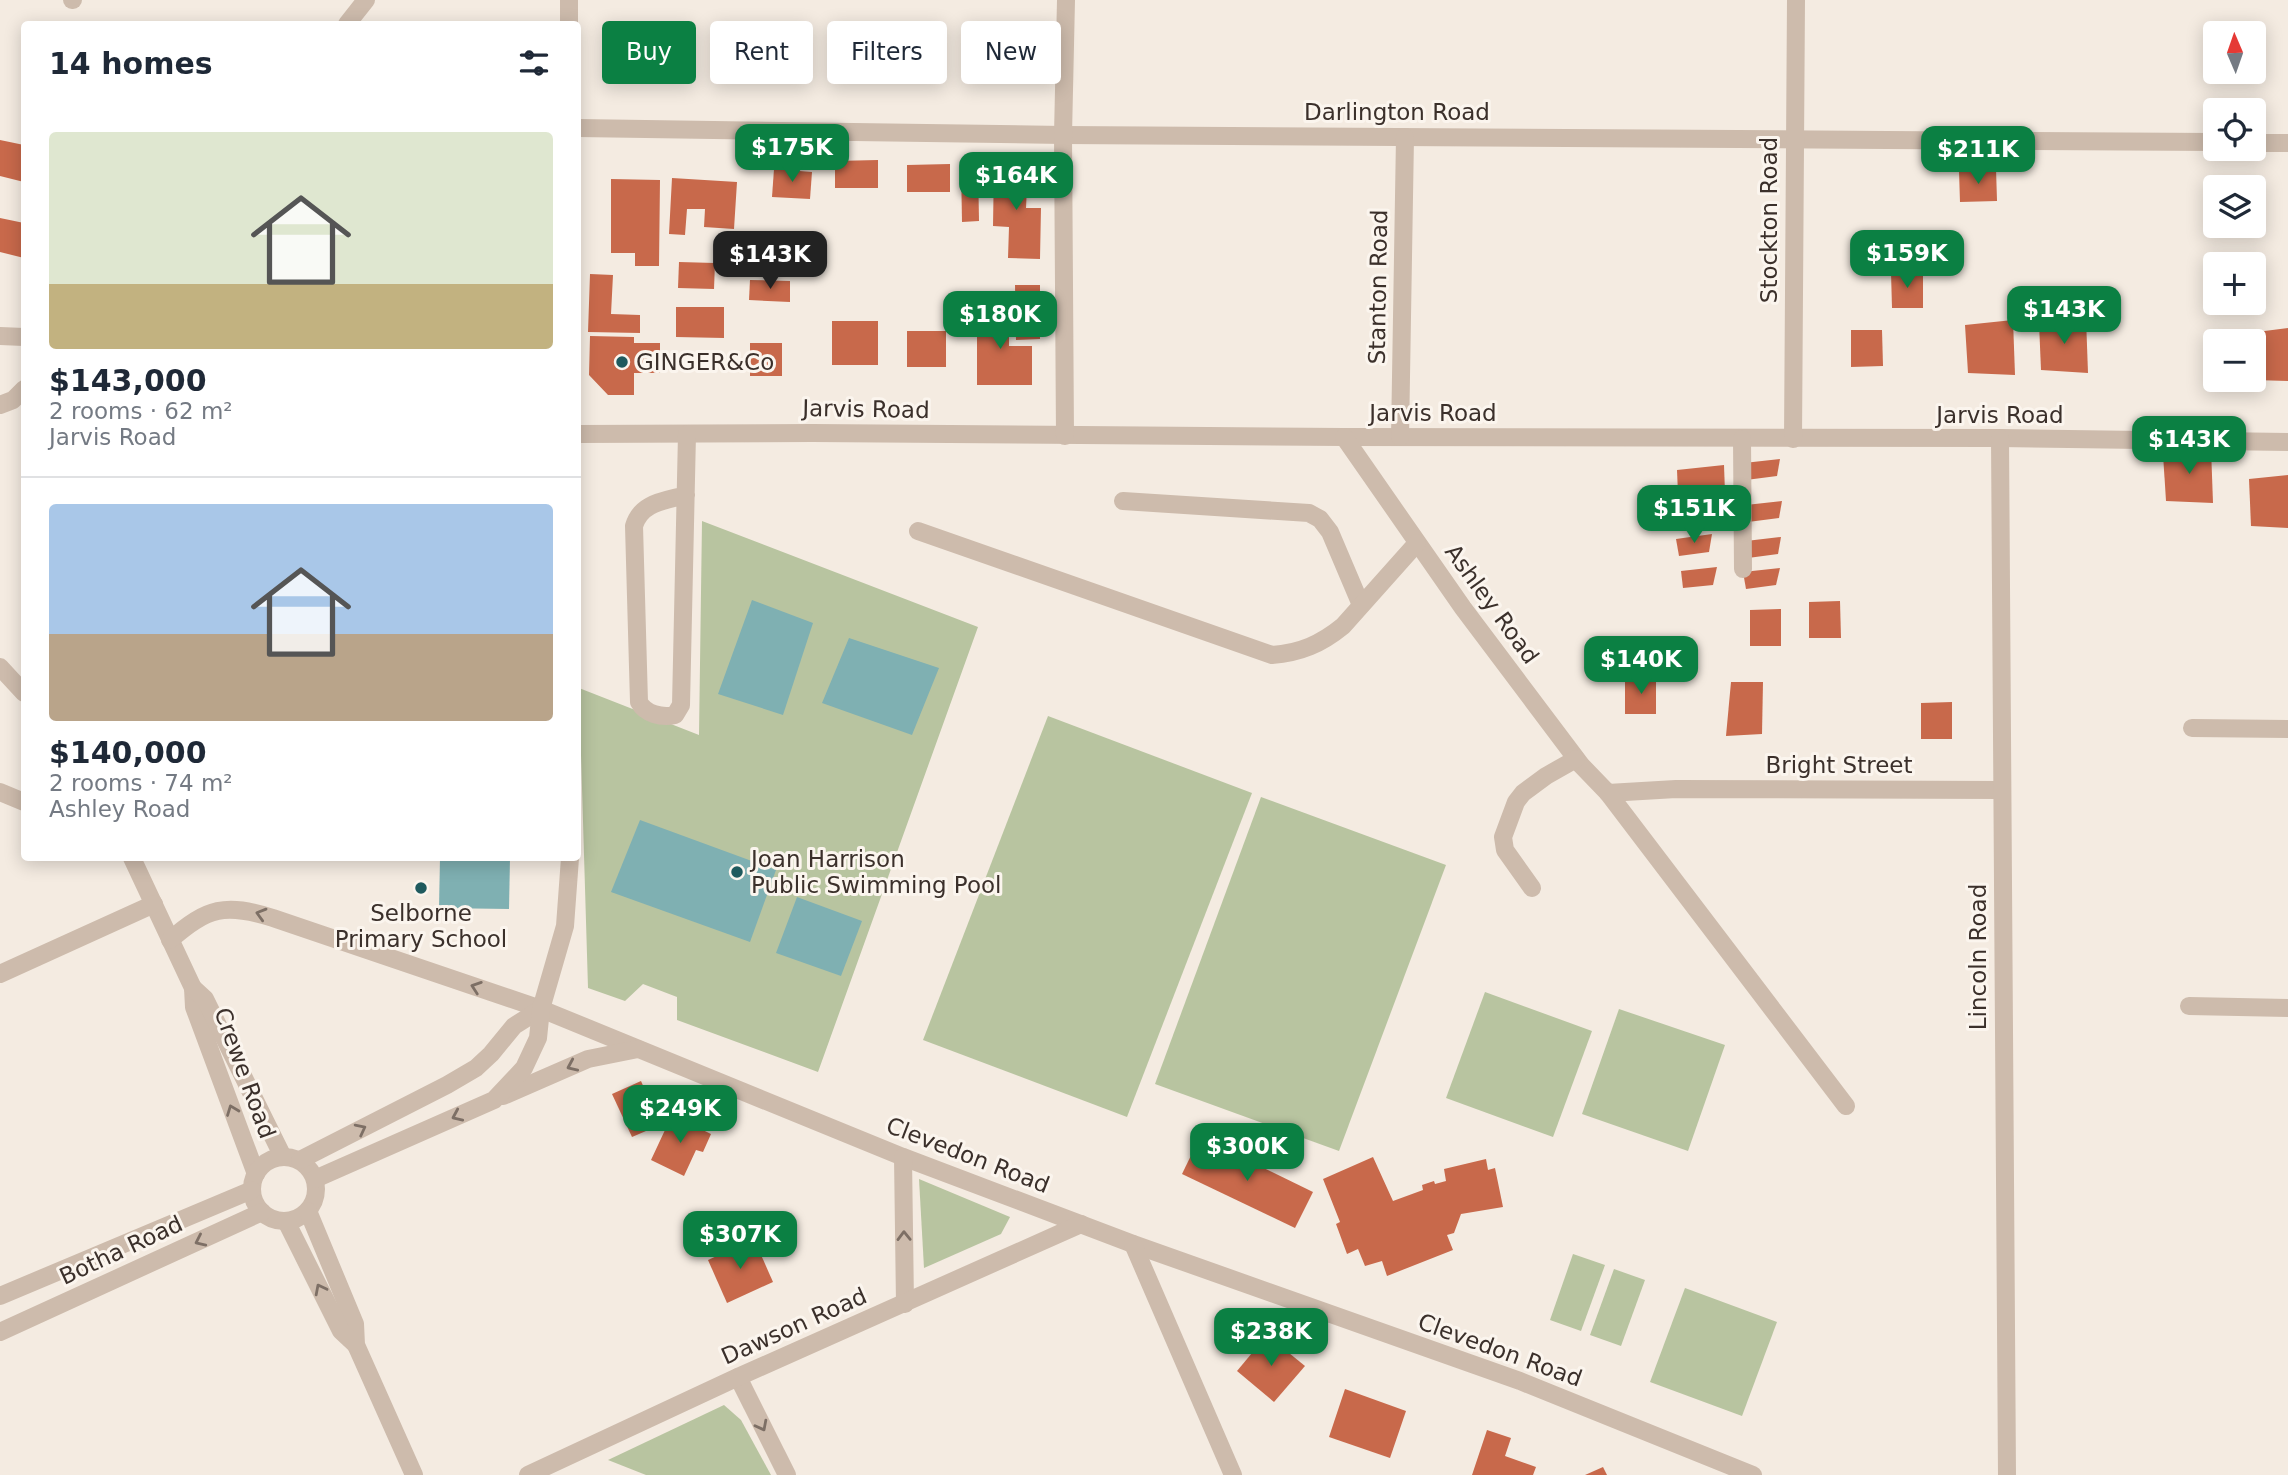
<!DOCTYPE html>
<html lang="en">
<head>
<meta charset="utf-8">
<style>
	:root { --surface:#fff; --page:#f6f6f7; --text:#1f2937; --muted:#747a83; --line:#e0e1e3; --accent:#0b8043 }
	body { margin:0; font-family:"DejaVu Sans",sans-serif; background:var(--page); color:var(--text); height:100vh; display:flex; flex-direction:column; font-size:26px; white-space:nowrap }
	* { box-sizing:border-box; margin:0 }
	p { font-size:23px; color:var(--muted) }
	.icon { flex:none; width:38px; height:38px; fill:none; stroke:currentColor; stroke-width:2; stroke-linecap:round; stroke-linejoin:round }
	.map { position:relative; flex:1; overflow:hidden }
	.sheet { position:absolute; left:21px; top:21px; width:560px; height:840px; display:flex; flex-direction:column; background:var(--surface); border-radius:7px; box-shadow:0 4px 18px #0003 }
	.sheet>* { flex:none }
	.top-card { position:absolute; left:602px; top:21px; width:665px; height:63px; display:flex; gap:14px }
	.needle { width:46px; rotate:358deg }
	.fabs { position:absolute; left:2203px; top:21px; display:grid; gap:14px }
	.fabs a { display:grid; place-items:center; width:63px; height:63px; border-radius:7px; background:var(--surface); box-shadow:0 4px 18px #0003; font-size:35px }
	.price { position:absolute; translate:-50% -60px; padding:0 16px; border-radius:14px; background:var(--accent); color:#fff; font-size:23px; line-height:46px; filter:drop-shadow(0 2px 4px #0008) }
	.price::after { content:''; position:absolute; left:50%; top:42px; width:21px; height:16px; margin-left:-10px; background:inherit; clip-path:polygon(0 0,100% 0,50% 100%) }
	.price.active { background:#222; color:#fff }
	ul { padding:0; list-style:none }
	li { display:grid; align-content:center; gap:14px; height:371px; padding:0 28px }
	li+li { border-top:2px solid var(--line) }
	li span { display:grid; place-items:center; height:217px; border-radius:7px; color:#555 }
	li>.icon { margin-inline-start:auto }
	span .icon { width:126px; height:126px; fill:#fffc; stroke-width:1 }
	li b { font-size:30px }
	h2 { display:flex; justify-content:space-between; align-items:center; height:84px; padding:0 28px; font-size:30px }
	.pill { padding:0 24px; border-radius:7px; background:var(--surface); box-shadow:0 4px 18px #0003; font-size:24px; line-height:63px }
	.pill.active { background:var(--accent); color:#fff }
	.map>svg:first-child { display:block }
	.green { fill:#b8c4a0 }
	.water { fill:#7fb0b2 }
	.building { fill:#c8694b }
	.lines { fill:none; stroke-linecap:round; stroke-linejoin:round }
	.minor { stroke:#cdbbac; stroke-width:18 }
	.oneway { stroke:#7d6f65 }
	.poi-dot { fill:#1f5a5e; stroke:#fbf5ee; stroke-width:2.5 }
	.labels { text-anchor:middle; stroke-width:6; stroke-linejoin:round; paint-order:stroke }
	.street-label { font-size:23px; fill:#3b302b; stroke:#fbf5ee }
	.poi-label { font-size:23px; fill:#3b302b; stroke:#fbf5ee; text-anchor:start }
</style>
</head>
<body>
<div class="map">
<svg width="2288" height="1475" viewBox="0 0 2288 1475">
	<rect width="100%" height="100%" fill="#f4ebe1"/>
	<g class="green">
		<polygon points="702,521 978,627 818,1072 677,1020 677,997 643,984 625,1001 588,988 579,688 699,735"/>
		<polygon points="1048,716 1252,793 1127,1117 923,1040"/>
		<polygon points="1261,797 1446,865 1339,1151 1155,1084"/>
		<polygon points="1485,992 1592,1031 1553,1137 1446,1098"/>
		<polygon points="1619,1009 1725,1045 1688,1151 1582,1114"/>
		<polygon points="919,1179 1010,1217 1001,1234 924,1268"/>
		<polygon points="1573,1254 1605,1265 1581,1331 1550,1320"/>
		<polygon points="1614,1269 1645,1280 1621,1346 1590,1335"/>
		<polygon points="1685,1288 1777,1322 1742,1416 1650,1382"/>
		<polygon points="724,1405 741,1420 771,1475 646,1475 608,1460"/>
	</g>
	<g class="water">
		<polygon points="752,600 813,623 783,715 718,694"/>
		<polygon points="849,638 939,668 912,735 822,703"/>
		<polygon points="640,820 776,870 750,942 611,892"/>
		<polygon points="440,858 510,858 509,909 439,908"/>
		<polygon points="797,897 862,921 841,976 776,953"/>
	</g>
	<g class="building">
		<polygon points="0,140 24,145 24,182 0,176"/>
		<polygon points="878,160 878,188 835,188 835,161"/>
		<polygon points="950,164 950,192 907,192 907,165"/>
		<polygon points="994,164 1028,166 1026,208 1041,208 1040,259 1008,258 1009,227 993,226"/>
		<polygon points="961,165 978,165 979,221 962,222"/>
		<polygon points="774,169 812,172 810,199 772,197"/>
		<polygon points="1996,169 1997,201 1960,202 1959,171"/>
		<polygon points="672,178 737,182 734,229 704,227 705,209 687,209 685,235 669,234"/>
		<polygon points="611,179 660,180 659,266 635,266 635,253 611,253"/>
		<polygon points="0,218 24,223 24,258 0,252"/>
		<polygon points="679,262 715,263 714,289 678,288"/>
		<polygon points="1891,272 1923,272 1923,308 1892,308"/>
		<polygon points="590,274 613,275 611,314 640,315 640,333 588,332"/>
		<polygon points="750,280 790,281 790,302 749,300"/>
		<polygon points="1015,285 1040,285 1040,339 1016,340"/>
		<polygon points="676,307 724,307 724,338 676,337"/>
		<polygon points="977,307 1009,307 1009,346 1032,346 1032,385 977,385"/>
		<polygon points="2086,318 2088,373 2041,370 2039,323"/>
		<polygon points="2013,320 2015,375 1968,373 1965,325"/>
		<rect x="832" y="321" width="46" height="44"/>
		<polygon points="2288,328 2288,381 2254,380 2254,341 2250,341 2249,333"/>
		<polygon points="1851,330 1882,330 1883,366 1851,367"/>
		<rect x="907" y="331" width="39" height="36"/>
		<polygon points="590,336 634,337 634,343 660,343 660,373 634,373 634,395 608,395 589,375"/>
		<rect x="750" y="343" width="32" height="33"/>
		<polygon points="2211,448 2213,503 2166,501 2163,454"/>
		<polygon points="1780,459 1777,476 1746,480 1744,463"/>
		<polygon points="1724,465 1726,520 1679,518 1677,470"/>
		<polygon points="2288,475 2288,528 2251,526 2249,479"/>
		<polygon points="1782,501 1779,518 1748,522 1746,505"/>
		<polygon points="1712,534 1709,552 1679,556 1676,539"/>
		<polygon points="1781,537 1778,554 1748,558 1746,541"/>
		<polygon points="1717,567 1713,585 1683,588 1681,571"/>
		<polygon points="1780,568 1776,585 1746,589 1743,572"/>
		<polygon points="1840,601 1841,638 1809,638 1809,602"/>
		<polygon points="1781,609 1781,646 1750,646 1750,610"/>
		<polygon points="1656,677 1656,714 1625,714 1625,678"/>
		<polygon points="1731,682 1763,682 1762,734 1726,736"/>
		<polygon points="1952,702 1952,739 1921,739 1921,703"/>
		<polygon points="641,1081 660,1125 632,1137 612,1094"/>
		<polygon points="672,1115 711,1134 703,1152 696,1150 684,1176 651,1160"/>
		<polygon points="1200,1137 1313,1192 1295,1228 1182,1174"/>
		<polygon points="1373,1157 1393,1201 1423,1190 1422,1185 1434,1181 1435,1184 1446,1181 1444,1169 1486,1159 1488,1170 1495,1168 1503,1207 1461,1214 1454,1233 1447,1235 1453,1250 1387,1276 1382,1261 1365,1266 1358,1249 1347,1254 1336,1224 1340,1222 1323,1179"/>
		<polygon points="754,1239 773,1282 727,1303 708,1260"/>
		<polygon points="1267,1335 1305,1366 1274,1402 1237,1371"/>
		<polygon points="1345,1389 1406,1411 1390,1458 1329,1437"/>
		<polygon points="1487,1430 1511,1438 1505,1456 1536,1467 1533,1475 1472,1475"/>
		<polygon points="1603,1467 1607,1475 1585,1475"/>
	</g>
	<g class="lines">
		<g class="minor">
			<polyline points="72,0 73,0"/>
			<polyline points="347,24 366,0"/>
			<polyline points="569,24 569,0"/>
			<polyline points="578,128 1063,135 2216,142"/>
			<polyline points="2254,143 2288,143"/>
			<polyline points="0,336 24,337"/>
			<polyline points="0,405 13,400 24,389"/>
			<polyline points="578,434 812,433 1344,437 2000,438 2288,442"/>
			<polyline points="1065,436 1063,135 1066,0"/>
			<polyline points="1344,437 1463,608 1581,765 1608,793 1676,789 2002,790"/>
			<polyline points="1400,437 1405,137"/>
			<polyline points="2000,438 2007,1475"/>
			<polyline points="1742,439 1743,569"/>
			<polyline points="1793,439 1796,0"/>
			<path d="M686 495C665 501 641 502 634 526L639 702C645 714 662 718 675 715L681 705 687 434"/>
			<polyline points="1123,501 1309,513 1320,519 1330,532 1361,605"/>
			<path d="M918 531 1272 655C1300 653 1321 644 1343 626L1417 543"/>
			<polyline points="0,667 24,693"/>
			<polyline points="2192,728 2288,729"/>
			<polyline points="0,792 24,802"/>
			<polyline points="1608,793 1846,1106"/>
			<polyline points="132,858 193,988 194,1007 256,1174"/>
			<polyline points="1532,888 1505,850 1503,837 1516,802 1523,793 1546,776 1576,759"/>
			<path d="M170 940C208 907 225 903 273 918L541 1009 903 1157 1133 1244 1520 1381 1753 1475"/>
			<polyline points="0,974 154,904"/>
			<polyline points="193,988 205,999 283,1157"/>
			<polyline points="2189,1006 2288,1008"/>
			<polyline points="503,1096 588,1059 638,1049"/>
			<polyline points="903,1157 905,1304"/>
			<circle cx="284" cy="1189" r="32"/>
			<polyline points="300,1160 447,1085 476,1068 491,1054 514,1026 541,1009"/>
			<polyline points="315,1179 494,1100 524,1068 538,1038 541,1009 565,926 570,858"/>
			<polyline points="308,1211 355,1324 356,1345 414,1475"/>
			<polyline points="286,1221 341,1331 356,1345"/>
			<polyline points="1133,1244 1233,1475"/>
			<polyline points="0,1296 252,1190"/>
			<polyline points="0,1332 262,1212"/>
			<polyline points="738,1377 787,1475"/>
			<polyline points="528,1475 738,1377 1081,1224"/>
		</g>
	</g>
	<defs><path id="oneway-chevron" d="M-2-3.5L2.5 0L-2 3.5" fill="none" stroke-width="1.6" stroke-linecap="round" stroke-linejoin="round" transform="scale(1.75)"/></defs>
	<g class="oneway">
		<use href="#oneway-chevron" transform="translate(261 914) rotate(-164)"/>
		<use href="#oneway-chevron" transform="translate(476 987) rotate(-161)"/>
		<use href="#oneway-chevron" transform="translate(572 1066) rotate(156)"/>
		<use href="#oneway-chevron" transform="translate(232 1110) rotate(-111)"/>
		<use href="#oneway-chevron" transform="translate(457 1116) rotate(156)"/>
		<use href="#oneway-chevron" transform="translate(361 1129) rotate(-27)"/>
		<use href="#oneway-chevron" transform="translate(904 1236) rotate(-91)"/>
		<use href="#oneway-chevron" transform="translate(200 1241) rotate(155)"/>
		<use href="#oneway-chevron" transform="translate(320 1289) rotate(-117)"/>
		<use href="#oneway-chevron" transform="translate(762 1426) rotate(63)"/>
	</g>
	<g class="poi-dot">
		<circle cx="622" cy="362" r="7"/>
		<circle cx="737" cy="872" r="7"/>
		<circle cx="421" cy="888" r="7"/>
	</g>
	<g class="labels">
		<g class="street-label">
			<text x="1397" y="120">Darlington Road</text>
			<text transform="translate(1769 220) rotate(-90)" y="8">Stockton Road</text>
			<text transform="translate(1378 287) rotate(-89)" y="8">Stanton Road</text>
			<text transform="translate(866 409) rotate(1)" y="8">Jarvis Road</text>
			<text x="1433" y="421">Jarvis Road</text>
			<text x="2000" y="423">Jarvis Road</text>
			<text transform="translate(1492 604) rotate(54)" y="8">Ashley Road</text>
			<text x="1839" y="773">Bright Street</text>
			<text transform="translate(1978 957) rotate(-90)" y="8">Lincoln Road</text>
			<text transform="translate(245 1073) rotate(70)" y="8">Crewe Road</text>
			<text transform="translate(968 1155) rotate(21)" y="8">Clevedon Road</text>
			<text transform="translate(121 1250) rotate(-25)" y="8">Botha Road</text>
			<text transform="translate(794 1326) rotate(-24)" y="8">Dawson Road</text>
			<text transform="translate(1500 1350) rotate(20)" y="8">Clevedon Road</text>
		</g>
		<g class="poi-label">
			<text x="636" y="370">GINGER&amp;Co</text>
			<text x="751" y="867">Joan Harrison<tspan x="751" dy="26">Public Swimming Pool</tspan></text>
			<text x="421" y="921" text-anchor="middle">Selborne<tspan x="421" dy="26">Primary School</tspan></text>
		</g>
	</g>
</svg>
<div class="fabs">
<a><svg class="needle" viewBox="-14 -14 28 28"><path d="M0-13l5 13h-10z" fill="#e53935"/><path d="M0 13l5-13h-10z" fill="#747a83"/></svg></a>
<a><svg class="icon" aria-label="locate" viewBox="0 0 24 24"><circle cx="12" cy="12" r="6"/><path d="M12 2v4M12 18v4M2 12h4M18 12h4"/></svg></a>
<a><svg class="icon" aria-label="layers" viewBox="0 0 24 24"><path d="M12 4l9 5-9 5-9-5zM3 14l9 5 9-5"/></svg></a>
<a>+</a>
<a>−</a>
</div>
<b class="price" style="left:792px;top:184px">$175K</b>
<b class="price" style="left:1978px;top:186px">$211K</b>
<b class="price" style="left:1016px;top:212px">$164K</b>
<b class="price" style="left:1907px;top:290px">$159K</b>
<b class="price active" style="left:770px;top:291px">$143K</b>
<b class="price" style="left:2064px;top:346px">$143K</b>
<b class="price" style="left:1000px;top:351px">$180K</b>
<b class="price" style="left:2189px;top:476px">$143K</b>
<b class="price" style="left:1694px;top:545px">$151K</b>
<b class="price" style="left:1641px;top:696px">$140K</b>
<b class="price" style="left:680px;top:1145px">$249K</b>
<b class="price" style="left:1247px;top:1183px">$300K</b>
<b class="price" style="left:740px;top:1271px">$307K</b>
<b class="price" style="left:1271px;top:1368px">$238K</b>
<div class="top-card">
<a class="pill active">Buy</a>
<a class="pill">Rent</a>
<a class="pill">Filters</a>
<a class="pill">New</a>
</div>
<section class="sheet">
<h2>14 homes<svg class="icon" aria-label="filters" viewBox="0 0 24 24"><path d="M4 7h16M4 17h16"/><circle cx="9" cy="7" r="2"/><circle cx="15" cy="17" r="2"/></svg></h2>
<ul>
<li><span style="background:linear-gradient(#dfe7d0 70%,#c2b280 0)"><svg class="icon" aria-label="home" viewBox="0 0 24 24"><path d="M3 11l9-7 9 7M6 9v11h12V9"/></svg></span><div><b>$143,000</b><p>2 rooms · 62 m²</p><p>Jarvis Road</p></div></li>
<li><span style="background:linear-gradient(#a9c7e8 60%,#b9a48a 0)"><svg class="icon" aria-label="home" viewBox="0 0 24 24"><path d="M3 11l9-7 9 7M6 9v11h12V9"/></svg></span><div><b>$140,000</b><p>2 rooms · 74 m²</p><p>Ashley Road</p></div></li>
</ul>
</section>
</div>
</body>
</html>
